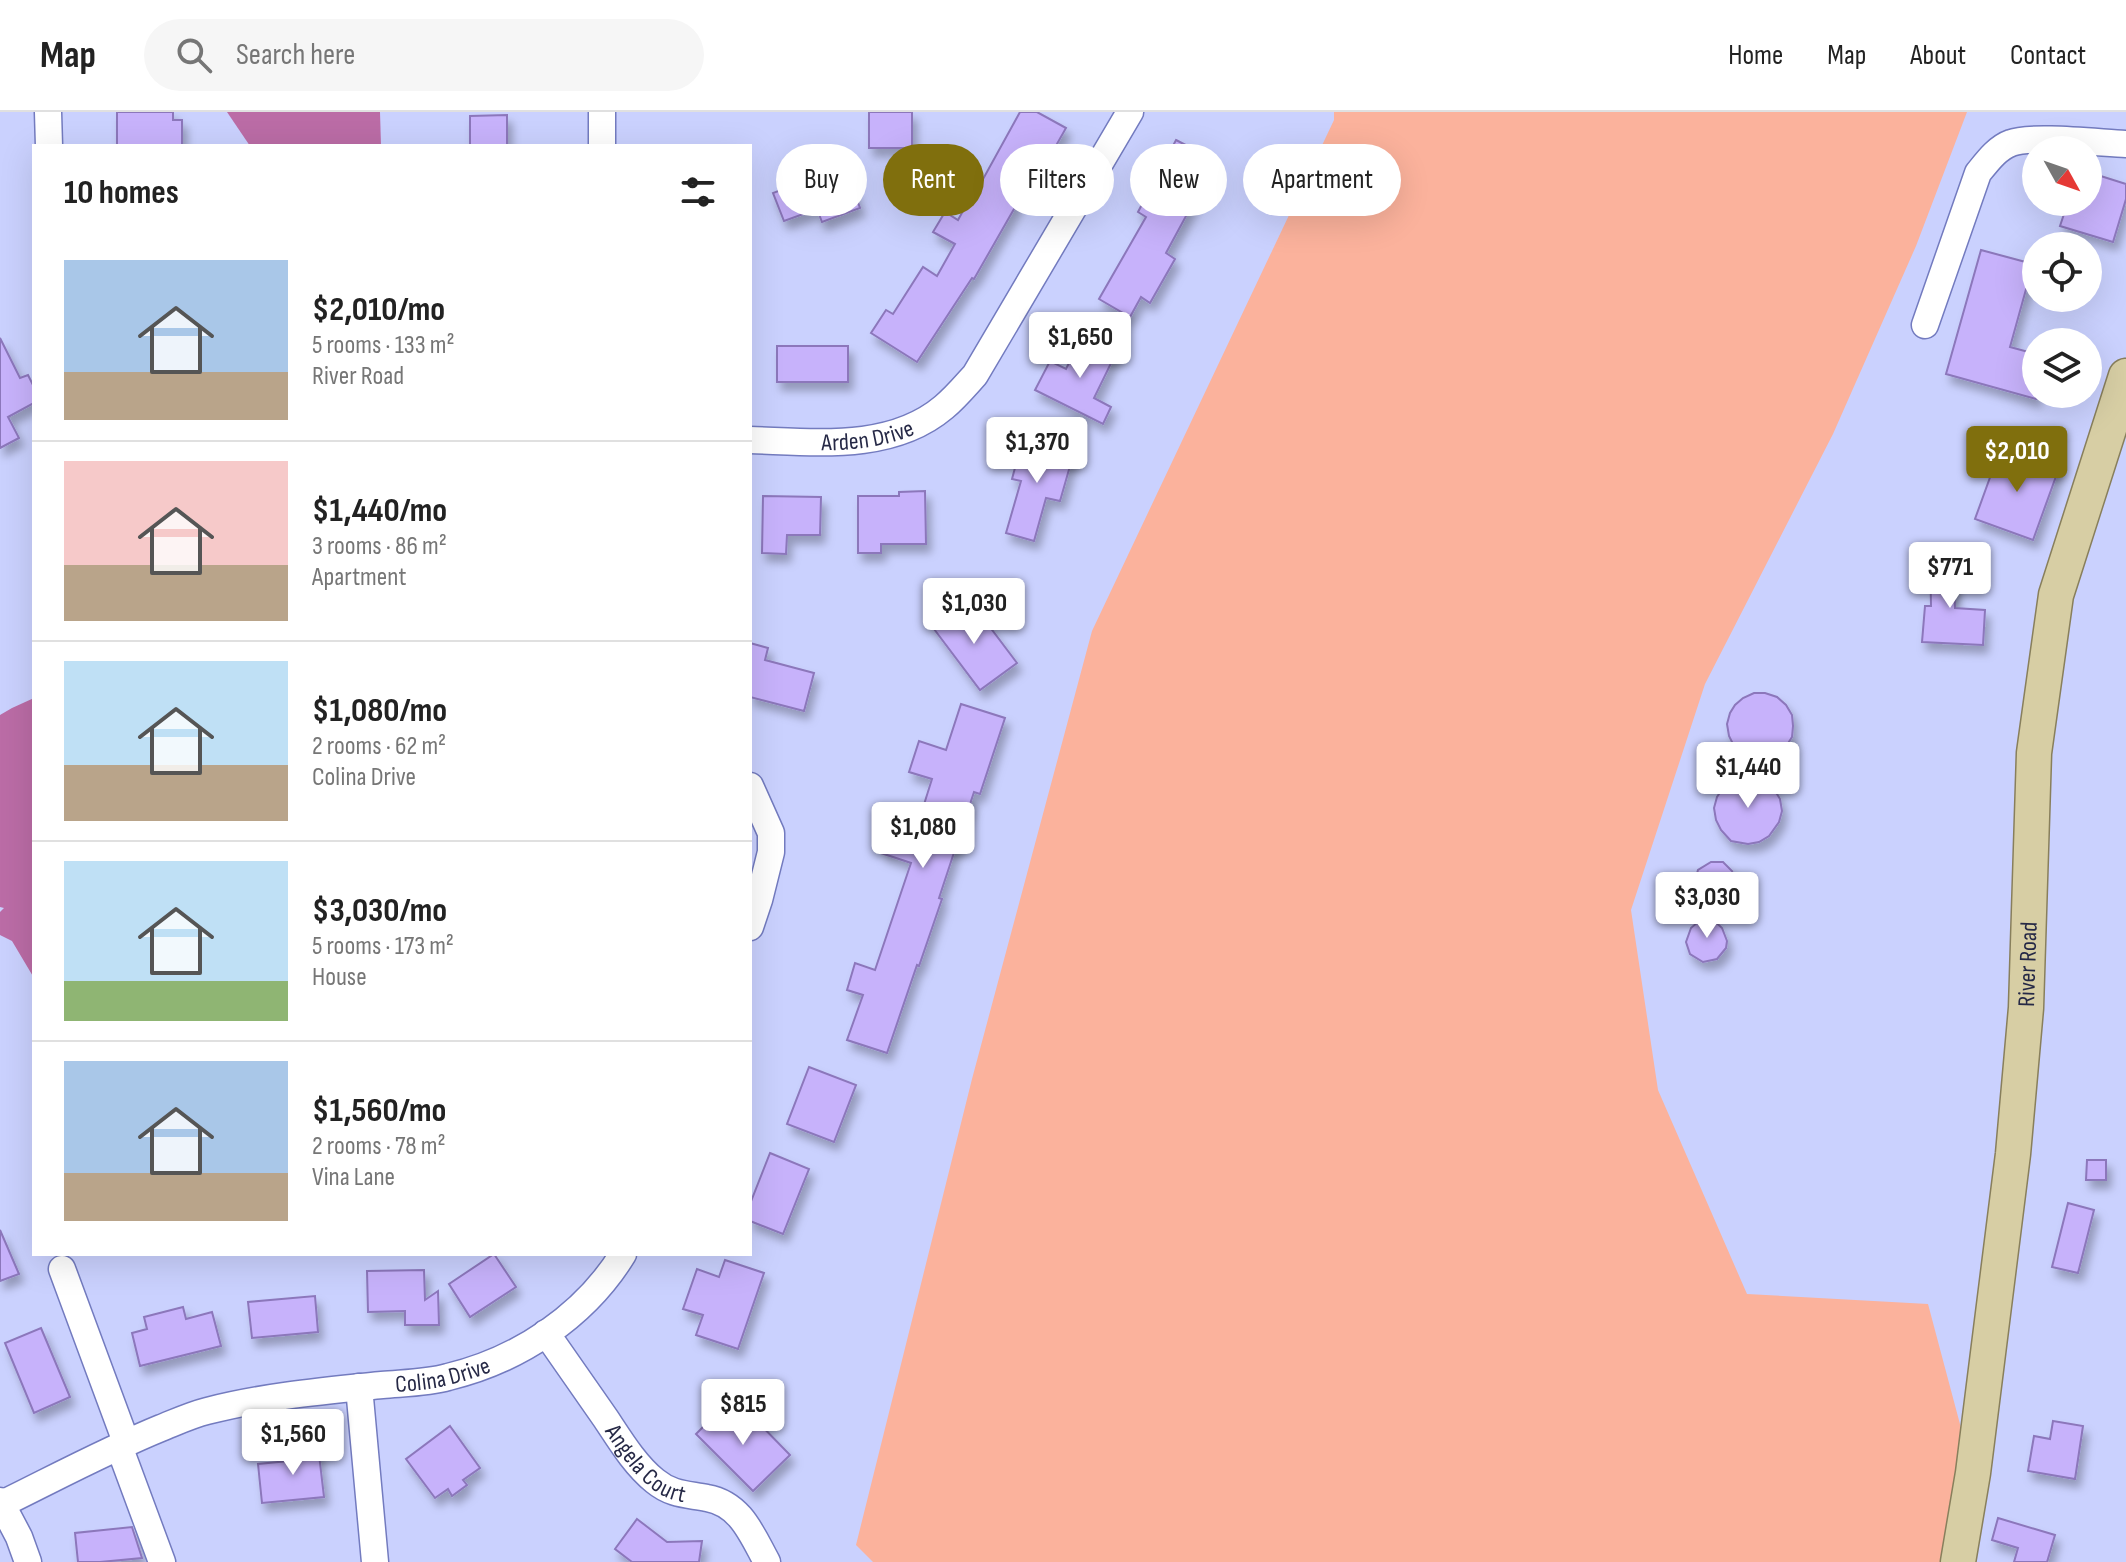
<!DOCTYPE html>
<html lang="en">
<head>
<meta charset="utf-8">
<style>
	:root { --surface:#fff; --page:#f6f6f6; --text:#222; --muted:#767676; --line:#e0e0e0; --accent:#806f0d }
	body { margin:0; font-family:"Sofia Sans Condensed",sans-serif; background:var(--page); color:var(--text); height:100vh; display:flex; flex-direction:column; font-size:30px; white-space:nowrap }
	* { box-sizing:border-box; margin:0 }
	p { font-size:26px; color:var(--muted) }
	.icon { flex:none; width:44px; height:44px; fill:none; stroke:currentColor; stroke-width:2; stroke-linecap:round; stroke-linejoin:round }
	.map { position:relative; flex:1; overflow:hidden }
	.drawer { position:absolute; left:32px; top:32px; width:720px; height:1112px; display:flex; flex-direction:column; background:var(--surface); border-radius:0px; box-shadow:0 8px 32px #0002 }
	.drawer>* { flex:none }
	.guide { position:absolute; left:776px; top:32px; width:760px; height:72px; display:flex; gap:16px }
	.needle { width:52px; rotate:130deg }
	.fabs { position:absolute; left:2022px; top:24px; display:grid; gap:16px }
	.fabs a { display:grid; place-items:center; width:80px; height:80px; border-radius:50%; background:var(--surface); box-shadow:0 8px 32px #0002; font-size:40px }
	.price { position:absolute; translate:-50% -68px; padding:0 18px; border-radius:8px; background:#fff; color:#222; font-size:26px; line-height:52px; filter:drop-shadow(0 2px 4px #0008) }
	.price::after { content:''; position:absolute; left:50%; top:48px; width:24px; height:18px; margin-left:-12px; background:inherit; clip-path:polygon(0 0,100% 0,50% 100%) }
	.price.on { background:var(--accent); color:#fff }
	ul { padding:0; list-style:none }
	li { display:flex; align-items:center; gap:24px; height:200px; padding:0 32px }
	li+li { border-top:2px solid var(--line) }
	li span { display:grid; place-items:center; flex:none; width:224px; height:160px; border-radius:0px; color:#555 }
	li>.icon { margin-inline-start:auto }
	span .icon { width:96px; height:96px; fill:#fffc; stroke-width:1 }
	li b { font-size:34px }
	h2 { display:flex; justify-content:space-between; align-items:center; height:96px; padding:0 32px; font-size:34px }
	.chip { padding:0 28px; border-radius:36px; background:var(--surface); box-shadow:0 8px 32px #0002; font-size:28px; line-height:72px }
	.chip.on { background:var(--accent); color:#fff }
	header { display:flex; align-items:center; gap:48px; box-sizing:border-box; height:112px; padding:0 40px; background:var(--surface); border-bottom:2px solid var(--line) }
	header strong { font-size:38px }
	nav { display:flex; gap:44px; margin-inline-start:auto; font-size:28px }
	.search { width:560px; height:72px; background:var(--page); display:flex; align-items:center; gap:20px; box-sizing:border-box; padding:0 28px; border-radius:44px; color:var(--muted); font-size:30px }
	.map>svg:first-child { display:block }
	.green { fill:#fbb29c }
	.water { fill:#bb6ca6 }
	.building { fill:#c7b2fb; stroke:#8c77bb; stroke-width:2; filter:url(#shadow) }
	.lines { fill:none; stroke-linecap:round; stroke-linejoin:round }
	.minor-casing { stroke:#737bbf; stroke-width:29 }
	.major-casing { stroke:#887f5c; stroke-width:37 }
	.minor { stroke:#fff; stroke-width:26 }
	.major { stroke:#d7cea4; stroke-width:34 }
	.labels { text-anchor:middle; stroke-width:8; stroke-linejoin:round; paint-order:stroke }
	.street-label { font-size:24px; fill:#262946; stroke:#cad1fe }
</style>
</head>
<body>
<header>
<strong>Map</strong>
<div class="search"><svg class="icon" aria-label="search" viewBox="0 0 24 24"><circle cx="10" cy="10" r="6"/><path d="M15 15l6 6"/></svg>Search here</div>
<nav><a>Home</a><a>Map</a><a>About</a><a>Contact</a></nav>
</header>
<div class="map">
<svg width="2126" height="1450" viewBox="0 0 2126 1450">
	<defs>
		<filter id="shadow"><feDropShadow dx="4.5" dy="8" stdDeviation="4" flood-color="#0004"/></filter>
	</defs>
	<rect width="100%" height="100%" fill="#cad1fe"/>
	<polygon class="green" points="1334,0 1967,0 1916,134 1833,322 1705,572 1631,798 1658,978 1747,1182 1928,1192 1973,1361 1958,1450 873,1450 856,1433 972,967 1092,519 1334,8"/>
	<g class="water">
		<polygon points="227,0 380,0 381,34 250,34"/>
		<polygon points="34,586 34,866 12,829 0,823 0,800 4,796 0,795 0,603 12,596"/>
	</g>
	<g class="building">
		<polygon points="117,0 173,0 173,8 182,8 182,34 117,34"/>
		<rect x="869" y="0" width="43" height="36"/>
		<polygon points="1020,0 1037,0 1066,16 1049,46 1042,42 1018,90 974,167 972,166 917,250 871,221 886,198 893,202 923,155 937,164 955,132 933,120 945,100 958,108 980,68 982,69"/>
		<polygon points="507,3 507,34 470,34 470,4"/>
		<polygon points="1176,28 1205,43 1194,64 1205,69 1166,141 1175,147 1150,191 1141,185 1130,205 1099,187 1146,105 1138,100"/>
		<polygon points="842,47 860,96 822,110 817,97 784,109 773,81 802,70 799,63"/>
		<polygon points="2088,60 2126,72 2126,87 2113,130 2060,114 2068,90 2088,90"/>
		<polygon points="1981,138 2033,152 2010,235 2036,242 2036,287 1946,262"/>
		<polygon points="1082,225 1116,241 1094,286 1111,295 1103,312 1035,278 1050,249 1066,257"/>
		<polygon points="0,226 20,266 28,263 34,275 34,291 8,305 19,326 0,336"/>
		<rect x="777" y="234" width="71" height="36"/>
		<polygon points="1023,326 1074,340 1060,389 1046,386 1034,429 1006,421 1021,369 1012,367"/>
		<polygon points="2001,335 2059,356 2033,428 1975,407"/>
		<polygon points="925,379 926,432 881,432 881,441 858,441 858,384 899,384 899,380"/>
		<polygon points="763,384 821,385 820,423 787,423 786,442 762,441"/>
		<polygon points="1930,444 1954,444 1955,496 1985,498 1983,533 1922,530 1925,494 1931,494"/>
		<polygon points="957,493 969,510 980,502 1017,551 980,578 931,513"/>
		<polygon points="750,531 768,536 765,548 814,561 804,599 750,585"/>
		<polygon points="1754,581 1765,581 1777,585 1786,593 1792,603 1793,614 1792,625 1785,636 1775,643 1752,651 1734,634 1729,624 1727,612 1730,601 1735,593 1743,586"/>
		<polygon points="961,592 1005,606 980,682 974,680 939,786 942,787 919,854 917,853 887,941 847,928 863,883 847,878 855,851 875,858 911,751 881,741 889,713 915,721 932,667 909,660 919,629 946,638"/>
		<polygon points="1757,662 1774,677 1780,687 1782,699 1779,710 1769,724 1759,730 1748,732 1731,729 1721,718 1716,708 1714,696 1717,685 1725,673 1735,667"/>
		<polygon points="1711,750 1723,750 1732,759 1737,773 1731,786 1726,790 1711,796 1698,786 1694,772 1698,758"/>
		<polygon points="1707,802 1722,816 1727,829 1726,836 1717,847 1703,850 1690,842 1686,830 1691,816"/>
		<polygon points="809,955 856,973 834,1030 787,1012"/>
		<polygon points="770,1041 809,1057 783,1122 750,1109 750,1092"/>
		<polygon points="2087,1048 2106,1048 2106,1068 2086,1068"/>
		<polygon points="2068,1091 2094,1098 2078,1161 2052,1155"/>
		<polygon points="0,1118 19,1162 0,1169"/>
		<polygon points="494,1142 516,1175 470,1205 449,1172"/>
		<polygon points="725,1148 764,1161 738,1237 696,1223 703,1203 683,1197 697,1157 719,1165"/>
		<polygon points="424,1158 425,1188 438,1179 439,1213 405,1213 405,1199 368,1200 367,1159"/>
		<polygon points="315,1184 318,1220 252,1226 248,1190"/>
		<polygon points="183,1195 186,1207 212,1200 221,1234 140,1254 132,1221 147,1217 144,1205"/>
		<polygon points="41,1216 70,1285 34,1301 5,1231"/>
		<polygon points="724,1294 742,1312 751,1303 790,1343 753,1379 696,1322"/>
		<polygon points="2053,1309 2083,1314 2075,1367 2028,1359 2034,1324 2050,1327"/>
		<polygon points="450,1314 480,1356 463,1368 467,1373 452,1384 448,1377 435,1386 406,1347"/>
		<polygon points="318,1334 324,1385 262,1391 258,1352 288,1349 287,1337"/>
		<polygon points="1998,1406 2055,1423 2047,1450 2014,1450 2018,1436 1992,1428"/>
		<polygon points="637,1407 667,1430 702,1429 699,1450 632,1450 615,1437"/>
		<polygon points="132,1415 142,1446 100,1450 78,1450 75,1421"/>
	</g>
	<g class="lines">
		<g class="minor-casing">
			<g id="minor">
				<polyline points="48,0 49,34"/>
				<polyline points="602,34 602,0"/>
				<path d="M1925 213 1978 61C1987 50 1997 36 2011 31 2031 23 2101 31 2126 32"/>
				<path id="s1" d="M750 328C814 330 891 340 944 295 955 286 965 274 975 263L1130 0"/>
				<polyline points="750,674 771,721 771,740 759,788 750,815"/>
				<polyline points="62,1157 126,1330"/>
				<path id="s2" d="M546 1221C566 1250 586 1278 606 1307 620 1328 635 1353 655 1369 672 1383 687 1382 707 1386 741 1392 752 1423 767 1450"/>
				<polyline points="359,1275 375,1450"/>
				<polyline points="119,1334 162,1450"/>
				<polyline points="0,1389 19,1425 28,1450"/>
				<path id="s3" d="M2 1392C55 1366 107 1338 161 1316 176 1310 191 1303 207 1299 265 1284 323 1279 382 1273 403 1271 427 1271 448 1265 519 1248 585 1204 623 1142"/>
			</g>
		</g>
		<g class="major-casing">
			<g id="major">
				<path id="s4" d="M1958 1450 1973 1361 2013 1042 2026 896 2034 641 2056 483 2126 264"/>
			</g>
		</g>
		<use href="#minor" class="minor"/>
		<use href="#major" class="major"/>
	</g>
	<g class="labels">
		<g class="street-label">
			<text dy="8" stroke="none"><textPath href="#s1" startOffset="118">Arden Drive</textPath></text>
			<text dy="8" stroke="none"><textPath href="#s4" startOffset="602">River Road</textPath></text>
			<text dy="8" stroke="none"><textPath href="#s3" startOffset="464">Colina Drive</textPath></text>
			<text dy="8" stroke="none"><textPath href="#s2" startOffset="166">Angela Court</textPath></text>
		</g>
	</g>
</svg>
<div class="fabs">
<a><svg class="needle" viewBox="-14 -14 28 28"><path d="M0-13l5 13h-10z" fill="#e53935"/><path d="M0 13l5-13h-10z" fill="#767676"/></svg></a>
<a><svg class="icon" aria-label="locate" viewBox="0 0 24 24"><circle cx="12" cy="12" r="6"/><path d="M12 2v4M12 18v4M2 12h4M18 12h4"/></svg></a>
<a><svg class="icon" aria-label="layers" viewBox="0 0 24 24"><path d="M12 4l9 5-9 5-9-5zM3 14l9 5 9-5"/></svg></a>
</div>
<b class="price" style="left:1080px;top:268px">$1,650</b>
<b class="price" style="left:1037px;top:373px">$1,370</b>
<b class="price on" style="left:2017px;top:382px">$2,010</b>
<b class="price" style="left:1950px;top:498px">$771</b>
<b class="price" style="left:974px;top:534px">$1,030</b>
<b class="price" style="left:1748px;top:698px">$1,440</b>
<b class="price" style="left:923px;top:758px">$1,080</b>
<b class="price" style="left:1707px;top:828px">$3,030</b>
<b class="price" style="left:743px;top:1335px">$815</b>
<b class="price" style="left:293px;top:1365px">$1,560</b>
<div class="guide">
<a class="chip">Buy</a>
<a class="chip on">Rent</a>
<a class="chip">Filters</a>
<a class="chip">New</a>
<a class="chip">Apartment</a>
</div>
<section class="drawer">
<h2>10 homes<svg class="icon" aria-label="filters" viewBox="0 0 24 24"><path d="M4 7h16M4 17h16"/><circle cx="9" cy="7" r="2"/><circle cx="15" cy="17" r="2"/></svg></h2>
<ul>
<li><span style="background:linear-gradient(#a9c7e8 70%,#b9a48a 0)"><svg class="icon" aria-label="home" viewBox="0 0 24 24"><path d="M3 11l9-7 9 7M6 9v11h12V9"/></svg></span><div><b>$2,010/mo</b><p>5 rooms · 133 m²</p><p>River Road</p></div></li>
<li><span style="background:linear-gradient(#f6c9c9 65%,#b9a48a 0)"><svg class="icon" aria-label="home" viewBox="0 0 24 24"><path d="M3 11l9-7 9 7M6 9v11h12V9"/></svg></span><div><b>$1,440/mo</b><p>3 rooms · 86 m²</p><p>Apartment</p></div></li>
<li><span style="background:linear-gradient(#bfe0f5 65%,#b9a48a 0)"><svg class="icon" aria-label="home" viewBox="0 0 24 24"><path d="M3 11l9-7 9 7M6 9v11h12V9"/></svg></span><div><b>$1,080/mo</b><p>2 rooms · 62 m²</p><p>Colina Drive</p></div></li>
<li><span style="background:linear-gradient(#bfe0f5 75%,#8fb573 0)"><svg class="icon" aria-label="home" viewBox="0 0 24 24"><path d="M3 11l9-7 9 7M6 9v11h12V9"/></svg></span><div><b>$3,030/mo</b><p>5 rooms · 173 m²</p><p>House</p></div></li>
<li><span style="background:linear-gradient(#a9c7e8 70%,#b9a48a 0)"><svg class="icon" aria-label="home" viewBox="0 0 24 24"><path d="M3 11l9-7 9 7M6 9v11h12V9"/></svg></span><div><b>$1,560/mo</b><p>2 rooms · 78 m²</p><p>Vina Lane</p></div></li>
</ul>
</section>
</div>
</body>
</html>
